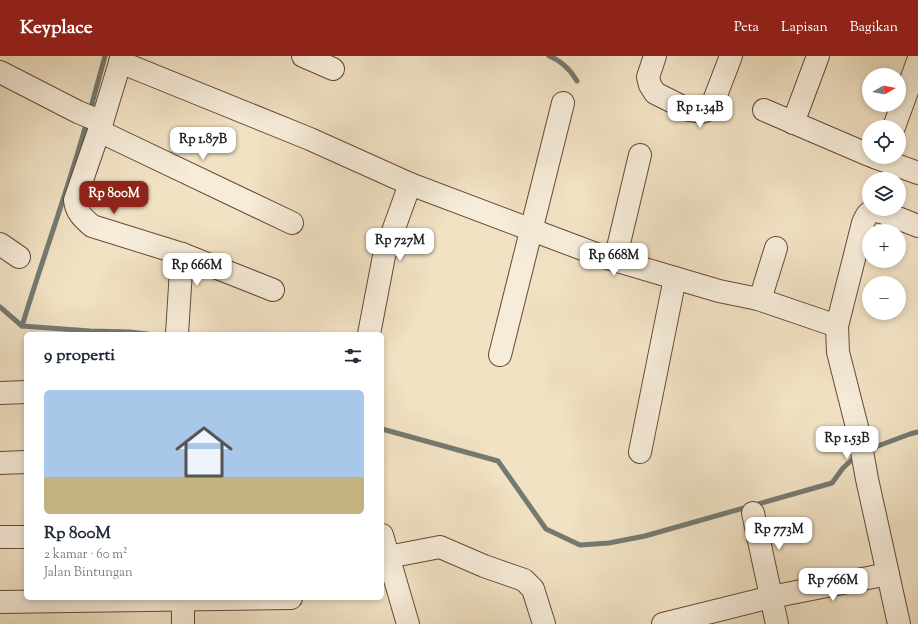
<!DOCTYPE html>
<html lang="id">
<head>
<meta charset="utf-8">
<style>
	:root { --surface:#fff; --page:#f6f6f7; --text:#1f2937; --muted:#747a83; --line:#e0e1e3; --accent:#8f2418 }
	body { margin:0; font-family:"Sorts Mill Goudy",serif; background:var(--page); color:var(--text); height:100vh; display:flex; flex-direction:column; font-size:15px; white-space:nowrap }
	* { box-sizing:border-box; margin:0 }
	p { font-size:13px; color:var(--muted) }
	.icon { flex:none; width:22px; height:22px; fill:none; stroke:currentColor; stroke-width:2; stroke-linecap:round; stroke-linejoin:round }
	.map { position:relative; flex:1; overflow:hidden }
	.drawer { position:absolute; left:24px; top:276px; width:360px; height:268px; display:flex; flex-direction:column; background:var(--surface); border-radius:6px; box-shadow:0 2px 6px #0003 }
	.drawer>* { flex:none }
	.needle { width:26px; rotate:81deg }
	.fabs { position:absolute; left:862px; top:12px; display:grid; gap:8px }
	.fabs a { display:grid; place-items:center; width:44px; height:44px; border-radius:50%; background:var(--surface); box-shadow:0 2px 6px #0003; font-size:20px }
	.price { position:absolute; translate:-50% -34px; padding:0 9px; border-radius:8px; background:#fff; color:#222; font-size:13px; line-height:26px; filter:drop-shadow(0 1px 2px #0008) }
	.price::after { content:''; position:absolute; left:50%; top:24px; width:12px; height:9px; margin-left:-6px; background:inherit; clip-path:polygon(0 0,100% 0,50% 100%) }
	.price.selected { background:var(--accent); color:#fff }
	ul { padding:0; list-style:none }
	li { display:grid; align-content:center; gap:8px; height:212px; padding:0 20px }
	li+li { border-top:1px solid var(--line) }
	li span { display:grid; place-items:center; height:124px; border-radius:6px; color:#555 }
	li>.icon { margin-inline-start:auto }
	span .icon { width:72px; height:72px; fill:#fffc; stroke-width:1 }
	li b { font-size:17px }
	h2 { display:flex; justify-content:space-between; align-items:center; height:48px; padding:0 20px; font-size:17px }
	header { display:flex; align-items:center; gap:24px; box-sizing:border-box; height:56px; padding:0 20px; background:var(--accent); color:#fff }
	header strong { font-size:19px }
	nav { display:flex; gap:22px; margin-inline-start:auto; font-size:14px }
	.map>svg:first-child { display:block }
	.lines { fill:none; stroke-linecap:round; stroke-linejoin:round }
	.stream { stroke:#747a71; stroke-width:5 }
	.minor-casing { stroke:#674938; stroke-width:24 }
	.minor { stroke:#f6ecd9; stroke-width:22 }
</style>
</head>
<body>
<header>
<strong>Keyplace</strong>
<nav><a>Peta</a><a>Lapisan</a><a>Bagikan</a></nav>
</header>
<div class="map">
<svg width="918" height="568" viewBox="0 0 918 568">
	<rect width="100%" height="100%" fill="#f1e2c4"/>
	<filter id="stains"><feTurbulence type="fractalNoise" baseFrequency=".005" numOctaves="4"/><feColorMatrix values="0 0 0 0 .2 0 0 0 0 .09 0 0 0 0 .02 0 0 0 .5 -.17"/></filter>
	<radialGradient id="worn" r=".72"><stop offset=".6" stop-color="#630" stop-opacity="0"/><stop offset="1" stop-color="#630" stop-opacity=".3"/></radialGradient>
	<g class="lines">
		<g class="stream">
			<path d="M549 0C562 5 570 13 577 25"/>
			<polyline points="90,55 105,0"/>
			<path d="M0 251 22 270C43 201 68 134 87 65"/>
			<polyline points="22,270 90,275 130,276 148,278"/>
			<polyline points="382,373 498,405 546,473 580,489 609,487 645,480 832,427 843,412 857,399"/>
			<polyline points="867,394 910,378 918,376"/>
		</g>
		<g class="minor-casing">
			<g id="minor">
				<path d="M122 0 102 66 75 144C76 156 83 162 92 170L182 198 273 234"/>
				<polyline points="303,0 333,13"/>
				<polyline points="655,0 648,21 650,29 655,37 689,54 702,56 710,53 713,47 731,0"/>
				<polyline points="120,6 310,83 410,128 532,174 604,201 719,235 758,243 763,234 776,192"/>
				<polyline points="0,16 78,56 102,66"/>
				<polyline points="764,54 869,99"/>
				<polyline points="793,67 818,0"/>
				<polyline points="894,71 918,5"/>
				<polyline points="99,75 292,167"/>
				<polyline points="874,101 918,117"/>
				<polyline points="0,188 19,201"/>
				<polyline points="615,204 640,99"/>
				<polyline points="758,243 837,270"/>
				<polyline points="177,278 182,198"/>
				<polyline points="369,278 384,200 410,128"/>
				<polyline points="500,299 563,47"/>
				<polyline points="0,337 26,336"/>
				<polyline points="640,396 675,222"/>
				<polyline points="0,407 26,406"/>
				<polyline points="753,457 777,568"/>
				<polyline points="382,479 408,568"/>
				<polyline points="0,481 26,481"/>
				<polyline points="388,501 440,491 484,510 524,524 533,533 544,568"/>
				<polyline points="183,542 183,568"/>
				<polyline points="0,546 291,542"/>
				<polyline points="663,568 771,541 888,518"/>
				<path d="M899 568 867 423 859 379 838 296 837 270 863 167C865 163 867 156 873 155 878 153 910 167 918 170"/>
			</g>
		</g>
		<use href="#minor" class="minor"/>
	</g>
	<rect width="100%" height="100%" filter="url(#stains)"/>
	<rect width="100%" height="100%" fill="url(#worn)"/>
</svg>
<div class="fabs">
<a><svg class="needle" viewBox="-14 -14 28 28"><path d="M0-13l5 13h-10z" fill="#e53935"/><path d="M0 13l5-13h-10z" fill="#747a83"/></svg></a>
<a><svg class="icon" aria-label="locate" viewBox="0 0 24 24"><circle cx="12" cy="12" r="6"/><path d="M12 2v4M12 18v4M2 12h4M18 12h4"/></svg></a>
<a><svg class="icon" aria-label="layers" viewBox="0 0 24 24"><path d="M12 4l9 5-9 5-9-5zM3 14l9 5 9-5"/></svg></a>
<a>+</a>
<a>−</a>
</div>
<b class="price" style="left:700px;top:73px">Rp 1.34B</b>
<b class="price" style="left:203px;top:105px">Rp 1.87B</b>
<b class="price selected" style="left:114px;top:159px">Rp 800M</b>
<b class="price" style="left:400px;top:206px">Rp 727M</b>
<b class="price" style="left:614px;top:221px">Rp 668M</b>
<b class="price" style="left:197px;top:231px">Rp 666M</b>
<b class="price" style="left:847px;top:404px">Rp 1.53B</b>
<b class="price" style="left:779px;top:495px">Rp 773M</b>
<b class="price" style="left:833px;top:546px">Rp 766M</b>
<section class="drawer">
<h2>9 properti<svg class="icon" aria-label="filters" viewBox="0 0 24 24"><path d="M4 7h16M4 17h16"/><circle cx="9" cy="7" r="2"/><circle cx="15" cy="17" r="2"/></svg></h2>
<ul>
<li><span style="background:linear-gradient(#a9c7e8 70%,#c2b280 0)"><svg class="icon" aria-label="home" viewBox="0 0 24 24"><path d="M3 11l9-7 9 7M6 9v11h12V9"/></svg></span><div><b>Rp 800M</b><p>2 kamar · 60 m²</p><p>Jalan Bintungan</p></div></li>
</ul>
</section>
</div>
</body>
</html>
